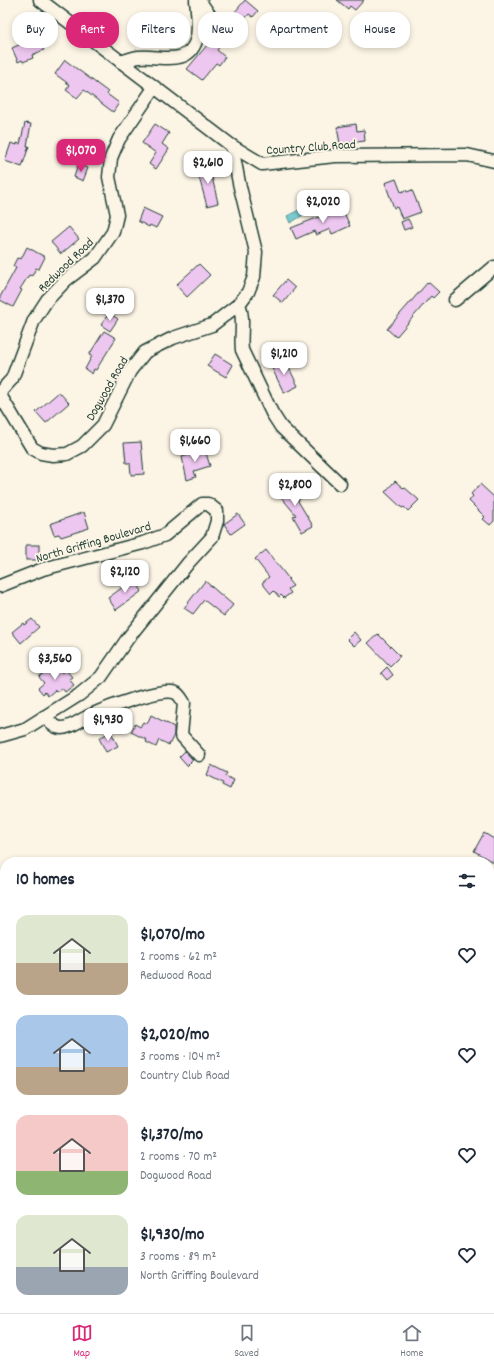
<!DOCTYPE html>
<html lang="en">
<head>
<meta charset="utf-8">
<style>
	:root { --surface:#fff; --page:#f6f6f7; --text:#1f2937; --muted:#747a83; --line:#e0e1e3; --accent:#db2777 }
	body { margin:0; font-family:Dekko,sans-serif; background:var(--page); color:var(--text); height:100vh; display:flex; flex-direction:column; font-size:15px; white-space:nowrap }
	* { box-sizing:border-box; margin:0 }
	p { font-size:13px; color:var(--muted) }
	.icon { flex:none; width:22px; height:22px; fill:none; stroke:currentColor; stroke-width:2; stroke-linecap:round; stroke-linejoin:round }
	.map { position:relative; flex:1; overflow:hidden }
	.panel { position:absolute; left:0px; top:857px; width:494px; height:456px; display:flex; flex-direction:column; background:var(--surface); border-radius:16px 16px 0 0; box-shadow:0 2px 6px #0003 }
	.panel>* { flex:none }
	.guide { position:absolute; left:12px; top:12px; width:470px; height:36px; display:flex; gap:8px }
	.price { position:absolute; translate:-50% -34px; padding:0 9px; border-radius:8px; background:#fff; color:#222; font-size:13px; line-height:26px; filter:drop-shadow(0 1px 2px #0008) }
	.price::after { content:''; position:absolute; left:50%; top:24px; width:12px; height:9px; margin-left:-6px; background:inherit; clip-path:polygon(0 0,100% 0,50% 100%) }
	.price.selected { background:var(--accent); color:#fff }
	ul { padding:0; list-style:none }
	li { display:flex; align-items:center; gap:12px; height:100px; padding:0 16px }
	li span { display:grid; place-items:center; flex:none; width:112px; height:80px; border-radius:12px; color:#555 }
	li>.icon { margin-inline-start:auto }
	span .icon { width:48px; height:48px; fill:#fffc; stroke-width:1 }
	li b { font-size:17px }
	h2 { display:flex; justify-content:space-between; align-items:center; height:48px; padding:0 16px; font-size:17px }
	.pill { padding:0 14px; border-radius:16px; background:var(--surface); box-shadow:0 2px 6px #0003; font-size:14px; line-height:36px }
	.pill.selected { background:var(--accent); color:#fff }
	.tabs { display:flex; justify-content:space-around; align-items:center; height:56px; border-top:1px solid var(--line); background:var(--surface); font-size:11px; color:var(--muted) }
	.tabs a { display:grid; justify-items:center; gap:2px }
	.tabs .selected { color:var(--accent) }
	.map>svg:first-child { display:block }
	.water { fill:#79cbd0; stroke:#559292 }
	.building { fill:#eec7f1; stroke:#1f3d34 }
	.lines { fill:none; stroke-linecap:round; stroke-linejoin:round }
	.minor-casing { stroke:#1f3d34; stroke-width:15 }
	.path { stroke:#1f3d34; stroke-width:1.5; stroke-dasharray:1 3; stroke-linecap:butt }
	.minor { stroke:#fcf5e5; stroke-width:12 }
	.labels { text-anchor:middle; stroke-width:3.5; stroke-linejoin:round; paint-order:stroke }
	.street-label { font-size:13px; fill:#1f3d34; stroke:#fcf5e5 }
</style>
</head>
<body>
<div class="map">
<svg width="494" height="1313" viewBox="0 0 494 1313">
	<rect width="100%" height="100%" fill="#fcf5e5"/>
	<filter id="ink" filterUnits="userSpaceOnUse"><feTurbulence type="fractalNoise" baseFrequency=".025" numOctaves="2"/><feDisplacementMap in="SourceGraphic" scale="8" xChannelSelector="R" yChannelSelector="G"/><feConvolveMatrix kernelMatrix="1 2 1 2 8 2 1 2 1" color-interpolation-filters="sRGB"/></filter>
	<g filter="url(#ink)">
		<polygon class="water" points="301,209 305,214 290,223 287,216"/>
		<g class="building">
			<polygon points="245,0 258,11 253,17 249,14 241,23 240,22 217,50 225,57 219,65 216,63 202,80 187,69"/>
			<polygon points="337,0 364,0 355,10 350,6 348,9"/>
			<polygon points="272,15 282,23 274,33 264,25"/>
			<polygon points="39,39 44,50 32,55 33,58 23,62 22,60 18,62 12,48 30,40 31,42"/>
			<polygon points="65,60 108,92 107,94 119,103 113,112 84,90 77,98 66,90 70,85 55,74"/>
			<polygon points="25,123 31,124 27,146 29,146 22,167 5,161 11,143 17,145 17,143 20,144"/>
			<polygon points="155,124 169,133 162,144 169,149 156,169 149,164 156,153 142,143"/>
			<polygon points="356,124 357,131 364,130 365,141 340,144 337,127"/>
			<polygon points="78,165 88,168 83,181 74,177"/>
			<polygon points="214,166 216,176 212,177 218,203 207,206 197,170"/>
			<polygon points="396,179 401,192 406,190 407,192 412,190 421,212 402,219 397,207 394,208 385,183"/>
			<polygon points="143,208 162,217 156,228 150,225 149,227 138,221"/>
			<polygon points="342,208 350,226 332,234 330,229 316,235 314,231 296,239 291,228"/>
			<polygon points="408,219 412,227 404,230 401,222"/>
			<polygon points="69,227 79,239 61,254 51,242"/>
			<polygon points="27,247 45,257 39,269 36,268 32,276 29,275 20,289 22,290 13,307 0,300 0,297 16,268 13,266 17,258 21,259"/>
			<polygon points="199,264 210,275 187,297 176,285"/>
			<polygon points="286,280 295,288 283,303 273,295"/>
			<polygon points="428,282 439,292 433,298 431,296 396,337 387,329"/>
			<polygon points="109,313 118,319 110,331 101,325"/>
			<polygon points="104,331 116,338 96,370 94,369 92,374 85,369 92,356 89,355"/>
			<polygon points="215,354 233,365 226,377 207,366"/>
			<polygon points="277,360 280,365 286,362 298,386 284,393 270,364"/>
			<polygon points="59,392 69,403 46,423 36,412"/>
			<polygon points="141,442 144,474 131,475 130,463 126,463 124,443"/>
			<polygon points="199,448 200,451 205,450 210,466 194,471 196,477 187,480 182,457 191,454 190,451"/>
			<polygon points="395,481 403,488 404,487 419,500 408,511 404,507 402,508 385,492"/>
			<polygon points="286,483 300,499 298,501 313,526 302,532 293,516 296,515 276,491"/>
			<polygon points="480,484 494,497 494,521 490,525 483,519 485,517 469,501 473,496 471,494"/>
			<polygon points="84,512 89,528 61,537 59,534 54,535 50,524"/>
			<polygon points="238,514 245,524 231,534 224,524"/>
			<rect x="26" y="545" width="13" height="15"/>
			<polygon points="266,550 289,579 288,580 293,586 288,589 291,593 284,598 281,595 279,597 274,591 271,594 262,583 269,577 255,559"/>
			<polygon points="134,579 142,591 116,610 108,598"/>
			<polygon points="205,581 233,605 224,616 204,600 193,614 184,608"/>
			<polygon points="32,619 39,627 21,643 12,632 23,623 24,625"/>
			<polygon points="354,632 361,640 354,646 347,639"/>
			<polygon points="378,634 400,656 390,666 368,643"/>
			<polygon points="53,665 58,671 60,670 62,673 66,670 72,677 69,679 74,685 65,692 62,688 57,692 55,690 48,696 45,692 43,694 38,688 44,683 39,677"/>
			<polygon points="387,667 393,675 387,680 381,673"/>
			<polygon points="151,715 174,727 174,735 169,745 159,740 156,747 146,742 147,740 131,732 135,724 140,727 143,722 147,724"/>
			<polygon points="111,732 118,746 106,752 99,738"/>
			<polygon points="185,751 193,760 187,766 179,757"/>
			<polygon points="211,765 227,773 225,776 234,780 230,789 222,785 223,783 207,775"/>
			<polygon points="484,833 494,839 494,863 474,851"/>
		</g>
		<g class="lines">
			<g class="minor-casing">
				<g id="minor">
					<polyline points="40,0 232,146 262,164 335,156 467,155 494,161"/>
					<polyline points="199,0 215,23"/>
					<path d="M121 62C127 60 132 58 139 57 160 55 187 67 196 41 200 29 197 12 196 0"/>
					<polyline points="455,300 494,267"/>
					<path d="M239 304C245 318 240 335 242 350L272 413 281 427 340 484"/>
					<polyline points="0,392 12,379 34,320 47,300 66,280 95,258 113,232 117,215 109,177 111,158 119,139 154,88"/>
					<polyline points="0,395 32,448 41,453 53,455 67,454 82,446 103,425 130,371 145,352 173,338 212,325 239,304 248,292 254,277 256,252 239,183 232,146"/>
					<polyline points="0,586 43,569 143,543 165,535 202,504 208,504 217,511 217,521 212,537 189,562 128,638 101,677 79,695 25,729 0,736"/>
					<path d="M44 717C49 721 54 728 61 728 71 728 80 720 89 716 104 709 163 686 176 693 180 695 182 700 184 703L181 735 199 755"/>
					<polyline points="489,926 494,924"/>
					<polyline points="489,1042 494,1039"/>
					<polyline points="0,1196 5,1207"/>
					<polyline points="136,1313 139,1310"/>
				</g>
			</g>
			<polyline class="path" points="165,1313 168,1308"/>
			<use href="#minor" class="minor"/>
		</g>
	</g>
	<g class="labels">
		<g class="street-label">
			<text transform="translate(311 146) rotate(-4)" y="5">Country Club Road</text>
			<text transform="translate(65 264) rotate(-44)" y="5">Redwood Road</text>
			<text transform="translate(106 388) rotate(-60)" y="5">Dogwood Road</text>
			<text transform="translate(93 541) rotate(-16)" y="5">North Griffing Boulevard</text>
		</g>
	</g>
</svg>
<b class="price selected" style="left:81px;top:173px">$1,070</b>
<b class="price" style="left:208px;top:185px">$2,610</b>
<b class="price" style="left:323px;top:224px">$2,020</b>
<b class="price" style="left:110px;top:322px">$1,370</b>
<b class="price" style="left:284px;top:376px">$1,210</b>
<b class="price" style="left:195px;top:463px">$1,660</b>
<b class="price" style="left:295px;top:507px">$2,800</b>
<b class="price" style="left:125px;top:594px">$2,120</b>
<b class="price" style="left:55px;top:681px">$3,560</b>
<b class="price" style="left:108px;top:742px">$1,930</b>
<div class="guide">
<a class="pill">Buy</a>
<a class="pill selected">Rent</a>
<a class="pill">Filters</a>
<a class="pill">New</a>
<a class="pill">Apartment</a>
<a class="pill">House</a>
</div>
<section class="panel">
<h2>10 homes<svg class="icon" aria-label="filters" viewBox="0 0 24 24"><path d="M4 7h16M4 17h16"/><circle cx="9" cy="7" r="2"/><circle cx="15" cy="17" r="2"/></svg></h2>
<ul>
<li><span style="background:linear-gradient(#dfe7d0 60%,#b9a48a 0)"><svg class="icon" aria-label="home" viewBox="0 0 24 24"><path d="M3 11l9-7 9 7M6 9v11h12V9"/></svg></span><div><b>$1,070/mo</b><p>2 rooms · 62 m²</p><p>Redwood Road</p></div><svg class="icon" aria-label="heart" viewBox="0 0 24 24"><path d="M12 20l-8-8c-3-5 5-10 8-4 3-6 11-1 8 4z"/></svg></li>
<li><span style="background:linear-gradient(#a9c7e8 65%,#b9a48a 0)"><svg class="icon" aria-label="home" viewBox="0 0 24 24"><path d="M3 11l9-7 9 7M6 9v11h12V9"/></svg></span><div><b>$2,020/mo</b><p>3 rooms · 104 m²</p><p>Country Club Road</p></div><svg class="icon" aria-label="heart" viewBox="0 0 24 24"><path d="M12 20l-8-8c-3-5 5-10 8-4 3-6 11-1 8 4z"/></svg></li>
<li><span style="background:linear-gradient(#f6c9c9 70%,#8fb573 0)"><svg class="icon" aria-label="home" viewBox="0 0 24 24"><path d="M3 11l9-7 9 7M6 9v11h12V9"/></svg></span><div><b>$1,370/mo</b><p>2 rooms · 70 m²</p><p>Dogwood Road</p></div><svg class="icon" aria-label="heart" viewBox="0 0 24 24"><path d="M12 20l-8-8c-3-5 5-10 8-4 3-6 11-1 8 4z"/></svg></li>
<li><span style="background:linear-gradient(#dfe7d0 65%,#9aa5b1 0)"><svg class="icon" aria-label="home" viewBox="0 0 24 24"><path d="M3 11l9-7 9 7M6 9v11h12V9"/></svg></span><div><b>$1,930/mo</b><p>3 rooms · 89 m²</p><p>North Griffing Boulevard</p></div><svg class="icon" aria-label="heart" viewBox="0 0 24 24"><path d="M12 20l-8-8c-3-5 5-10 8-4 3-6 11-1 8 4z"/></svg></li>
</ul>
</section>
</div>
<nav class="tabs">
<a class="selected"><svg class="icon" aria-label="map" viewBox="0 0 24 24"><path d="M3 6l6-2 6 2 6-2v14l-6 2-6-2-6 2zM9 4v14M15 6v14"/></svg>Map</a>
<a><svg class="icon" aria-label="saved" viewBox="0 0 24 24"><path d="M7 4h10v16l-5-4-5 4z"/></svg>Saved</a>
<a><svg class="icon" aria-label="home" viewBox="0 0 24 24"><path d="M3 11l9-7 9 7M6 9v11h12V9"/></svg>Home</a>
</nav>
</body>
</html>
